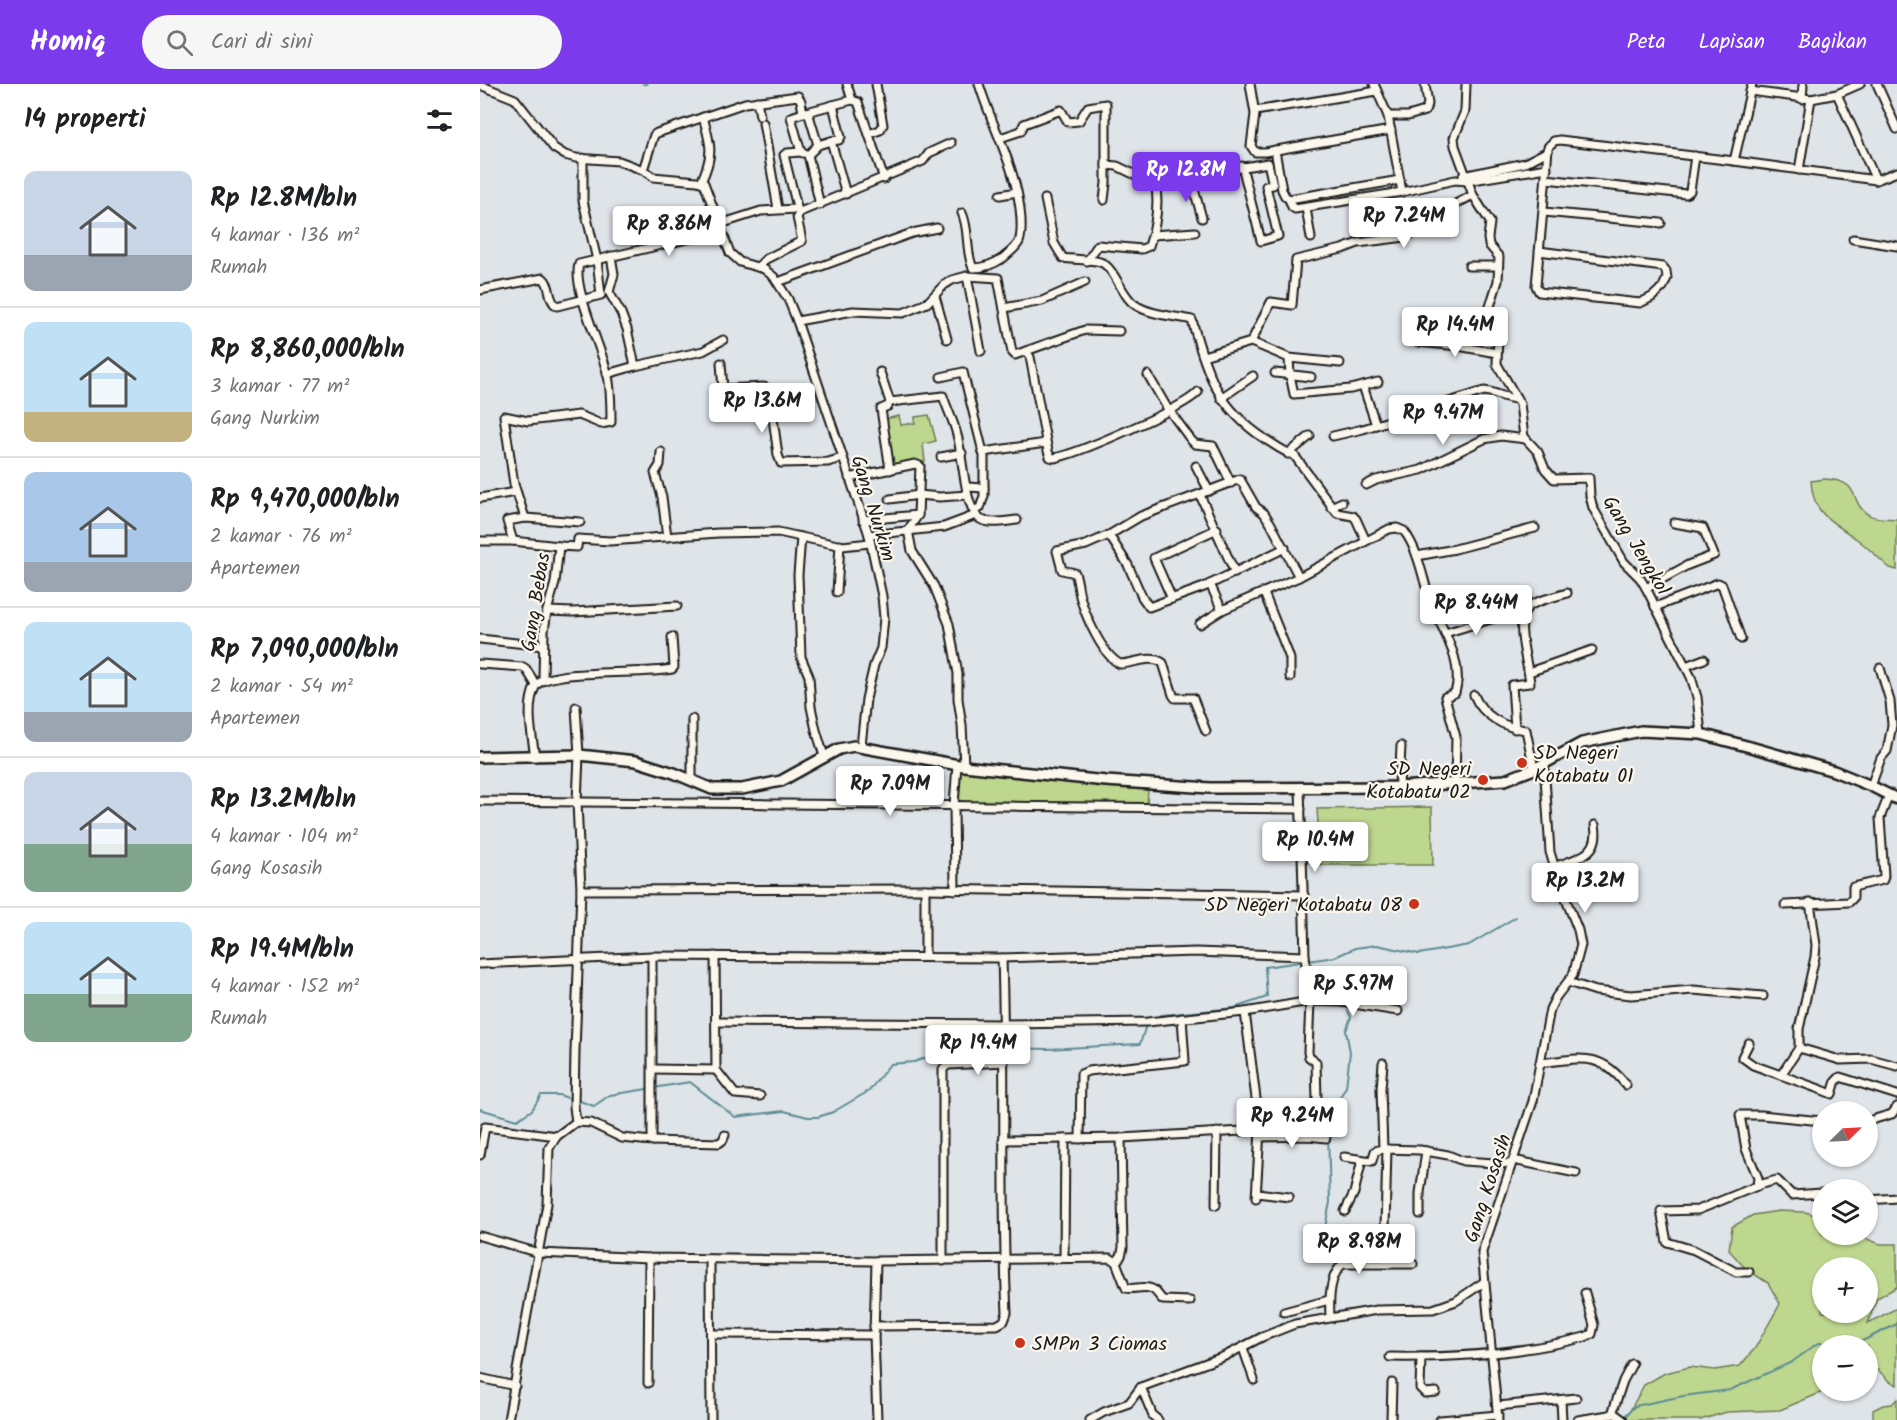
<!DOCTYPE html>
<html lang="id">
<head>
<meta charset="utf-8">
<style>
	:root { --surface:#fff; --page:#f6f6f6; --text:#202124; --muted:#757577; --line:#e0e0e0; --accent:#7c3aed }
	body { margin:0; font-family:Kalam,sans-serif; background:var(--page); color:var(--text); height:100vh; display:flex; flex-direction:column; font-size:22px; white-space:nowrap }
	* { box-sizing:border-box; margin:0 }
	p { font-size:20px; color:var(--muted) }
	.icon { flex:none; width:33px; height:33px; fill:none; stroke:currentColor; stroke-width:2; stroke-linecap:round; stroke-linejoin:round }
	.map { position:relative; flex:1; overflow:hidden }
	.sheet { display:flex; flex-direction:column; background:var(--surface); width:480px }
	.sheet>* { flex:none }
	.needle { width:39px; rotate:66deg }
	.tools { position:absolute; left:1332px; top:1017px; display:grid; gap:12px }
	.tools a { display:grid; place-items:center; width:66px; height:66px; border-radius:50%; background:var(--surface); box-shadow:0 2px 4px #0004; font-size:30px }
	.price { position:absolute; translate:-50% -51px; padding:0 14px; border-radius:6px; background:#fff; color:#222; font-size:20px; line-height:39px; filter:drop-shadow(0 2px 3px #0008) }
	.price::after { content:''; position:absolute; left:50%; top:36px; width:18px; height:14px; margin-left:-9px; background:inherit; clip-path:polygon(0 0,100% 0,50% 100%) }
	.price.active { background:var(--accent); color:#fff }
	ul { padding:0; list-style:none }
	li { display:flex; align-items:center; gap:18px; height:150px; padding:0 24px }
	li+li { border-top:2px solid var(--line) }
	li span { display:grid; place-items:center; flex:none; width:168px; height:120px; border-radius:12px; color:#555 }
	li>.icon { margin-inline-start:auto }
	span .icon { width:72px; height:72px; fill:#fffc; stroke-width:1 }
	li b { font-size:26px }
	h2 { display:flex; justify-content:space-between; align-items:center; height:72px; padding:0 24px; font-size:26px }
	header { display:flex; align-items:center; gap:36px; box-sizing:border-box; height:84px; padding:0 30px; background:var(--accent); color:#fff }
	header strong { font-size:28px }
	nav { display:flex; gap:33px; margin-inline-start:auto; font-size:21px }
	.search { width:420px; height:54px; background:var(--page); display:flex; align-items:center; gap:15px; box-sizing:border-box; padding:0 21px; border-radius:33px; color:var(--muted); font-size:22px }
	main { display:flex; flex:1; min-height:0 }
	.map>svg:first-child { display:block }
	.green { fill:#bed78e; stroke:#6d7a55; stroke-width:1.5; fill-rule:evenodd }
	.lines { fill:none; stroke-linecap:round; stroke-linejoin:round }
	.stream { stroke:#5c8c93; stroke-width:2 }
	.street-casing { stroke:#1c1c1c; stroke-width:11 }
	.secondary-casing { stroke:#1c1c1c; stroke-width:14 }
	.street { stroke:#fbf7ec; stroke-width:7 }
	.secondary { stroke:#fbf7ec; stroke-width:9 }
	.poi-dot { fill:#c8321e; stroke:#fbf7ec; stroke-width:2 }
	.labels { text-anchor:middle; stroke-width:4.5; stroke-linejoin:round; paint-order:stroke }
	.street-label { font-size:20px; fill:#1c1c1c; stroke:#fbf7ec }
	.poi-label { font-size:20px; fill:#1c1c1c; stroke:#fbf7ec; text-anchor:start }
</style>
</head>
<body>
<header>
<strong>Homiq</strong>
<div class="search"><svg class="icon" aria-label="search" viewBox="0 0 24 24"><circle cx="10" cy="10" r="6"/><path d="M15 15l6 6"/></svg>Cari di sini</div>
<nav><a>Peta</a><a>Lapisan</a><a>Bagikan</a></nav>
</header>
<main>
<section class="sheet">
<h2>14 properti<svg class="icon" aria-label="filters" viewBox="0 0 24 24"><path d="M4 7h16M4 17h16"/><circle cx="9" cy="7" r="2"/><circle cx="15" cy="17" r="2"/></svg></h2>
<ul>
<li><span style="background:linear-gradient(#c9d6e8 70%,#9aa5b1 0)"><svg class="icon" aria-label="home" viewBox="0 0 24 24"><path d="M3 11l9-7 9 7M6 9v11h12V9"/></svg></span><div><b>Rp 12.8M/bln</b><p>4 kamar · 136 m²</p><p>Rumah</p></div></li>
<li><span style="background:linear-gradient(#bfe0f5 75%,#c2b280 0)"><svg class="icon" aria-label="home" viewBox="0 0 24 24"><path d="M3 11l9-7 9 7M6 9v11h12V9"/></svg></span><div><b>Rp 8,860,000/bln</b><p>3 kamar · 77 m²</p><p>Gang Nurkim</p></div></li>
<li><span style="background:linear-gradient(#a9c7e8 75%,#9aa5b1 0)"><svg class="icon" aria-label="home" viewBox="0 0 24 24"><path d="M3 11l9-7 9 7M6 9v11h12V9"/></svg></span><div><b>Rp 9,470,000/bln</b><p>2 kamar · 76 m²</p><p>Apartemen</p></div></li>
<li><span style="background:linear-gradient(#bfe0f5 75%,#9aa5b1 0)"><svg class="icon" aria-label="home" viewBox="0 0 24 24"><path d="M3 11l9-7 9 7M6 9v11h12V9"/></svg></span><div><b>Rp 7,090,000/bln</b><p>2 kamar · 54 m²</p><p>Apartemen</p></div></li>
<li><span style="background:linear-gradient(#c9d6e8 60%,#7fa58c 0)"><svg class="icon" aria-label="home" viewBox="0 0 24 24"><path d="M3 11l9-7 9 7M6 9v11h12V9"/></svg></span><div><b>Rp 13.2M/bln</b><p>4 kamar · 104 m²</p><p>Gang Kosasih</p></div></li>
<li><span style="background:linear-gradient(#bfe0f5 60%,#7fa58c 0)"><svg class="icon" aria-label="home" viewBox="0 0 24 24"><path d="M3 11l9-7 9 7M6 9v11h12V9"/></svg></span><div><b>Rp 19.4M/bln</b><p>4 kamar · 152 m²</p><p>Rumah</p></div></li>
</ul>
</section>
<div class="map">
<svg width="1417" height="1336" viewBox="0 0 1417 1336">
	<rect width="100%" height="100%" fill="#dfe4e9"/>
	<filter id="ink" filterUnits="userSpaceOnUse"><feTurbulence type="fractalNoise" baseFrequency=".0167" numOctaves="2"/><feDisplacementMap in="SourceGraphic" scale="12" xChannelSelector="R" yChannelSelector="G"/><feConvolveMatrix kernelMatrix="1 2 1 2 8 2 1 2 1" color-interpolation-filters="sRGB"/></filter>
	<g filter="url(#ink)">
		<g class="green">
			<polygon points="449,331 456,357 443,360 445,378 409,384 401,336 419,332 421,341 435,339 435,333"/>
			<path d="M1345 395C1384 397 1367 418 1389 431 1395 435 1409 434 1417 435V486L1410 484C1399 475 1390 465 1378 456 1353 437 1333 433 1331 397Z"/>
			<polygon points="480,683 587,697 668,705 667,722 483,719 479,715"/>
			<polygon points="952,723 953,781 841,781 837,725"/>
			<path d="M1299 1127 1325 1128 1342 1133V1150L1376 1151 1400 1160H1417V1203L1397 1214 1388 1239 1417 1224V1301L1408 1296 1398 1286 1388 1292V1262H1342V1306L1345 1307 1300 1326 1247 1328 1220 1336H1145L1164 1301 1185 1289 1210 1283 1235 1286 1260 1282 1275 1264 1300 1220 1288 1199 1266 1185 1249 1166 1252 1143 1273 1131ZM1342 1184H1388V1228H1342Z"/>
			<polygon points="1417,1315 1417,1336 1393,1336 1393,1326 1403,1321 1412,1320"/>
		</g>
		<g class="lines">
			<g class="stream">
				<polyline points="163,0 167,0"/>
				<polyline points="675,934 682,931 754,924 787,913 785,883 855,873 875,864 897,861 939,870 989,861 1036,833"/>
				<polyline points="527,964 567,965 660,960 666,941"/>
				<polyline points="97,1016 114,1022 130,1011 210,998 255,1033 304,1027 328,1033 338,1033 353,1028 389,1007 410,980 434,978 457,970 480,970 497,963 521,964"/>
				<polyline points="0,1025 37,1036 52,1026 61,1011 79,1011 91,1015"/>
				<polyline points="841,1164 850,1118 848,1047 851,1028 866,1003 870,968 866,947 871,933 868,927"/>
				<polyline points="1143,1334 1155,1322 1203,1312 1250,1306 1312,1278 1338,1259 1378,1259 1417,1240"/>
			</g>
			<g class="street-casing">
				<g id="street">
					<polyline points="367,0 372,16"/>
					<polyline points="770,0 775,30 771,62 775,68 785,68 911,46"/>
					<polyline points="986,0 985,27 974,54 975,62 993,111 1010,138 1008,154 1009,161 1019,173 1018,197 1006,235 1008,240 1018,250 1017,280 1040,320 1044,353 1058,368 1065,385 1074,395 1109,394 1110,412 1113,424 1144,478 1160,494 1166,504 1211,593 1217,613 1221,650"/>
					<polyline points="1397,0 1417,45"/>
					<polyline points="0,1 35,15 74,64 85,71 96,74 139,77 163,86 173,93 217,97 224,99 250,169 260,178 284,185 294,193 308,215 317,237 389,451 402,512 404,534 401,564 394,581 386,615 381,662"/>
					<polyline points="1270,7 1331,15 1357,10 1380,0"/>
					<polyline points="1357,10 1396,96"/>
					<polyline points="1322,15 1323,1"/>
					<polyline points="277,17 280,32"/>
					<polyline points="353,21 372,16 378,18 404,95"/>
					<polyline points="775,27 897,7"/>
					<polyline points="328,28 338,61"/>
					<polyline points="908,32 928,32 945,27 948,20 945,0"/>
					<polyline points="283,39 298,125"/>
					<polyline points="389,50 400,46 403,41 396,0"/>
					<polyline points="520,54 541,47 544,40 581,26 588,38 599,37 608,23 626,20 626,99 624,116"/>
					<polyline points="795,66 802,106 805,112 809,115 920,96"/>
					<polyline points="323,69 321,68 311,33 323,29"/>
					<polyline points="328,71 338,61 351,57 366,110"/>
					<polyline points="328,71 340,121"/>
					<polyline points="1254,77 1396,96 1417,88"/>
					<polyline points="626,81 637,82 668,97 695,100 712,98 734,88 788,79 793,101 786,102 798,152 781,157 762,82"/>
					<polyline points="163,86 174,51 177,49 265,19 318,12 321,17 323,29 353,21 361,53 359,56 351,57"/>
					<polyline points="1319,86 1331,15"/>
					<polyline points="983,92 1045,79 1068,67"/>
					<polyline points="1066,95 1206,110 1210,107 1215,72"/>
					<path d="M221 98C234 71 231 61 223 33"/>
					<polyline points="712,98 722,134"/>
					<polyline points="922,108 975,96 987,97 1067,84"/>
					<polyline points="520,111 537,108"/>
					<path d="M565 115 574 159 583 174C593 176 611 175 620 178 634 182 641 211 654 220 669 231 695 232 712 236 726 289 738 324 785 355 795 361 803 368 814 371L857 429 873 432 876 435 886 457"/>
					<polyline points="809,115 812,123 815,125 922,108 908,32 894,0"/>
					<polyline points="826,124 831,154"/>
					<polyline points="318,127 304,71 307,69 321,68"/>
					<polyline points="1064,128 1181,139"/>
					<path d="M482 129C490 146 485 167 493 184 504 184 514 180 523 174 529 169 535 165 539 158 542 150 541 143 541 135 538 86 513 46 499 0"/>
					<polyline points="240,140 281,127 316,125"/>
					<polyline points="673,151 715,148"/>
					<polyline points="1373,155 1417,162"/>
					<path d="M1059 167 1183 183 1186 187 1187 194 1183 203 1172 213 1160 219 1059 208 1056 202C1060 156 1065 110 1068 63L1074 57 1080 56 1254 77 1272 0"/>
					<polyline points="131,172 134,190 129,208 141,229 147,245 155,282"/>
					<path d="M607 177 618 161 662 165 669 162C676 142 679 118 675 97"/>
					<polyline points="989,182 1018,182"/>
					<polyline points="278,183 286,175 322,157 317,133 320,128 443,77 449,69 471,59"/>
					<polyline points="487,192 501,267"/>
					<polyline points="298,198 432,149 457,144"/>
					<path d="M0 206 63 194C72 201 67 216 77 222L121 211 117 176 103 117V74"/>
					<polyline points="455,212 467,255"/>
					<polyline points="524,224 562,217 605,198"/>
					<path d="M317 237 373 227 423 229 447 219 464 201 472 196 487 192 518 194 532 268 535 271 546 267 550 273 568 367 570 373 574 374C597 370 704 324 718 308"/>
					<polyline points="771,258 809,274 810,291 814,310 871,305 883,302 896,341"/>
					<polyline points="938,258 978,262 1017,269"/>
					<polyline points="546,267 605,246 639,247"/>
					<polyline points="723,272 771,258 791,218 812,221 816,176 862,165 878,159 925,153 952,139 966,125 993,111"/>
					<polyline points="809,274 860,279"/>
					<polyline points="241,279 243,305 284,303 289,305 298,371 301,379 348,378 362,374"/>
					<polyline points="400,288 410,318"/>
					<polyline points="795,289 831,293"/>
					<polyline points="127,290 155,282 223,267 243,256"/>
					<polyline points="668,291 686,322 711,356 715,360 733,362 751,399"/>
					<polyline points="461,293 483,288 504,372 504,404 487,403"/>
					<polyline points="883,302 898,298"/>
					<polyline points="741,314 773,292"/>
					<path d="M853 352 883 345 1004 307C1015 308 1024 314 1036 315"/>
					<polyline points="181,368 180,381 175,389 182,413 187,453"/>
					<polyline points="503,368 566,359"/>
					<polyline points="808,370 830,352"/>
					<polyline points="461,373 482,369"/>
					<polyline points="716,382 729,407"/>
					<path d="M410 386 401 325 408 322 410 318 463 312C467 325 474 338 477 351 483 370 484 425 500 435 509 441 527 437 537 436"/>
					<polyline points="369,394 435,380 440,382 438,431 428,446 432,467 454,502 469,540 478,590 478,615 482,641 484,682"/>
					<polyline points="886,401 896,396 941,386 1004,355 1021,352 1046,355"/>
					<polyline points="720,411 755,489"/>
					<polyline points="0,414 36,408"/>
					<polyline points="410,415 439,411 460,413 487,411"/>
					<polyline points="851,423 862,418"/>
					<polyline points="494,426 500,424 504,412 504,404"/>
					<path d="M45 434 34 400 24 332 48 337 99 331 121 340 131 338C131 323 131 306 128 292 122 264 92 204 99 180L242 147"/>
					<polyline points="383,436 438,431"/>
					<polyline points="389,451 464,443 496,431"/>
					<polyline points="629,451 648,481 662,513 669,523 724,503 805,464"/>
					<polyline points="321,453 318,491 321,573 329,592 331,623 336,646 344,672"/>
					<polyline points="0,457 33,457 79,462"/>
					<polyline points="33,457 27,437 45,434 100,438"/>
					<polyline points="937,472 975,465 1055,444"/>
					<polyline points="730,500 742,526"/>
					<polyline points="1166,504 1208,481 1234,471 1223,444 1194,439"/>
					<polyline points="357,508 360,461"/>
					<polyline points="784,509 808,569 810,575 810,593"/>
					<polyline points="692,515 674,474 737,445"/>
					<polyline points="1175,523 1238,499 1242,501 1261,555"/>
					<polyline points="67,527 93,528 197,522"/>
					<path d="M720 540 742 526 819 493 909 445 917 444 924 447C939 467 942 493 950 516 961 545 985 577 975 609L965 613 976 653 975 700"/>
					<polyline points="965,549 1021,532"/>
					<polyline points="0,555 63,562"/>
					<polyline points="0,580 43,583 46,585 56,601"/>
					<polyline points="1206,582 1224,575"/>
					<polyline points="1049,588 1112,566"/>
					<polyline points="63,595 64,547 67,527 75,499 79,462 97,463 98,455 130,457 238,449 298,448 362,462 390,459"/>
					<path d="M56 601C76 584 161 591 192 585L194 583 192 553"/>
					<path d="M994 611C1002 631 1024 644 1046 646L1054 685"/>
					<polyline points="212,635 212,696"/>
					<path d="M1035 645 1032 601 1050 599C1049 582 1031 532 1051 521 1061 515 1076 513 1087 509"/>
					<path d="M726 647 713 614H695L693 611 683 579C671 570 653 580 640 580 622 571 605 531 600 512 598 505 598 497 595 489L582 486 577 467 606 461 629 451 661 432 760 395 776 423 784 429 791 440 819 493"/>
					<path d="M55 673C52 651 45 621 56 601"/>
					<polyline points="1391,702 1401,674 1407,667 1412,641 1410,617 1400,584"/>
					<polyline points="919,703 921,662"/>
					<polyline points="820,704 825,872"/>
					<polyline points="0,717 821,725"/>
					<path d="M1074 783C1097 774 1121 771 1115 741"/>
					<polyline points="445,805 445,873"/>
					<polyline points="101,806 445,805 824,811"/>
					<polyline points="475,806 474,721 477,681"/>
					<polyline points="1305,821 1369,818 1373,814 1373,803 1403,796 1404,792 1400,734 1409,711"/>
					<polyline points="172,872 522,874 716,868 825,872 830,917 765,928 667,938 524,940 237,938"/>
					<polyline points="0,880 172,872 172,1057 142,1054 111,1039 96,1038"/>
					<polyline points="1088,898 1116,907 1151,911 1213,906 1283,912"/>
					<polyline points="765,928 780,1046 776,1114"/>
					<polyline points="1269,959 1262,973 1273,981 1342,1006 1352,1010 1356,997 1360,993 1417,1011"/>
					<polyline points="1319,964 1360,976 1391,975 1417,982"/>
					<polyline points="903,979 901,1005 903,1065"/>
					<path d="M1060 979C1099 975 1119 966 1146 1001"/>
					<polyline points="173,985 236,986 235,872"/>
					<polyline points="236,986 255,1010 280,1012"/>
					<polyline points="1301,991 1319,964 1319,945 1335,873 1336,861 1330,818"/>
					<polyline points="1388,1037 1412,1030 1417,1023"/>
					<polyline points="828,1052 837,1016 836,978 829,973 828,968 830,917 861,918 918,927"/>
					<polyline points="780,1053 828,1052 846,1054"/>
					<polyline points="600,1055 601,990 608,987 705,977 702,934"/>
					<polyline points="523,1056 641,1054 780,1046"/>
					<polyline points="172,1057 239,1059 243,1056 245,1051"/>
					<polyline points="0,1071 5,1043 77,1052 96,1038 94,1023 95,967 101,806 97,718 99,671 96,623"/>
					<polyline points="864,1073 892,1077 895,1067 903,1065 940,1066 968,1071 983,1077 1031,1080"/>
					<polyline points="1033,1076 1096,1089"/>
					<polyline points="1277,1102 1278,1094 1266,1065 1260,1031 1281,1031 1342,1037"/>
					<polyline points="777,1109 809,1113"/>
					<polyline points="1388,1116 1417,1114"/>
					<polyline points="736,1121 737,1048"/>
					<polyline points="865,1127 874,1109 882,1076"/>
					<polyline points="940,1130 940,1109 946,1067"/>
					<polyline points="905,1144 907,1065"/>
					<path d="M0 1152 59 1169 169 1174 396 1177 630 1174 636 1178 646 1204C654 1206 664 1201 672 1205 677 1207 679 1213 683 1216L710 1217"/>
					<polyline points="584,1174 585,1055"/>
					<polyline points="230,1175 231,1336"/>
					<polyline points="396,1177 394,1251 397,1336"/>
					<polyline points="463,1177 463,985 468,981 524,978"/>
					<polyline points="636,1178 641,1172 643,1164 641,1054"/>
					<polyline points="1269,1188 1256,1188 1214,1166 1187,1158 1181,1127 1218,1126 1282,1100 1297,1096 1312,1111 1342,1109"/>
					<polyline points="804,1228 849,1216"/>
					<path d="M850 1233C849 1216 849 1191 863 1180H933"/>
					<path d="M394 1242 517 1241 524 1237 527 1229C521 1110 526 992 522 874"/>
					<polyline points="231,1250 394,1251"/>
					<polyline points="763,1264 774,1296"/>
					<path d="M910 1273C976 1274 1041 1270 1105 1253L1112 1250 1114 1241 1105 1209"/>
					<polyline points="941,1273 940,1304 945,1309 956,1308"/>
					<polyline points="0,1294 35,1302"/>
					<polyline points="168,1299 169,1174"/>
					<polyline points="661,1303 673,1332 678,1336"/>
					<polyline points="1081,1316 1082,1336"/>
					<polyline points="1018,1322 1096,1314"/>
					<polyline points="1132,1330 1143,1297 1152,1280"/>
					<polyline points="28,1336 67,1120 69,1064 77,1052"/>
					<polyline points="610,1336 624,1328 649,1319 661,1303 745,1272 782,1253 815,1240 897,1226 953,1225 976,1217 1004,1198"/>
					<polyline points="911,1336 912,1299"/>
					<polyline points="960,1336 1018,1331"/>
					<polyline points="1018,1336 1002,1168 1053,1017 1070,925 1076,913 1093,891 1101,861 1098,846 1079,798 1070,768 1064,679"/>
					<polyline points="1098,1336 1135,1330 1143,1336"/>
				</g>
			</g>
			<g class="secondary-casing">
				<polyline id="secondary" points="0,673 99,671 156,677 194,689 232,705 262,705 301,697 359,665 374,662 484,682 626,697 730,704 919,703 1025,696 1054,685 1102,659 1161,647 1221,650 1274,664 1354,687 1391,702 1417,715"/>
			</g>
			<use href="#street" class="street"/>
			<use href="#secondary" class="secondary"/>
		</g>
	</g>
	<g class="poi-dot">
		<circle cx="1042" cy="679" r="6"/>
		<circle cx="1003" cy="696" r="6"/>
		<circle cx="934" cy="820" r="6"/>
		<circle cx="540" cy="1259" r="6"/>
	</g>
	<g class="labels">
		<g class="street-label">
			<text transform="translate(394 424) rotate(73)" y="7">Gang Nurkim</text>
			<text transform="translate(1157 461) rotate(59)" y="7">Gang Jengkol</text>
			<text transform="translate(55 518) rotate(-81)" y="7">Gang Bebas</text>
			<text transform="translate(1007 1104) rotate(-72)" y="7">Gang Kosasih</text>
		</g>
		<g class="poi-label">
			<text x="1054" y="675">SD Negeri<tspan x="1054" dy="23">Kotabatu 01</tspan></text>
			<text x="991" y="691" text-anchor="end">SD Negeri<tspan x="991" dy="23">Kotabatu 02</tspan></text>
			<text x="922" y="827" text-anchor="end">SD Negeri Kotabatu 08</text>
			<text x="552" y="1266">SMPn 3 Ciomas</text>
		</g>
	</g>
</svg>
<div class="tools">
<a><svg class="needle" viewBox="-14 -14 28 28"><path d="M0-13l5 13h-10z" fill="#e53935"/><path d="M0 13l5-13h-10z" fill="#757577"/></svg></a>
<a><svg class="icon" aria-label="layers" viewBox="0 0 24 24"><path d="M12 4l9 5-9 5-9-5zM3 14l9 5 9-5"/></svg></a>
<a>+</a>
<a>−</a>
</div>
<b class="price active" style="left:706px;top:119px">Rp 12.8M</b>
<b class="price" style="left:924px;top:165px">Rp 7.24M</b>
<b class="price" style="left:189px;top:173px">Rp 8.86M</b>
<b class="price" style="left:975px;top:274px">Rp 14.4M</b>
<b class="price" style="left:282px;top:350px">Rp 13.6M</b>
<b class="price" style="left:963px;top:362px">Rp 9.47M</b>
<b class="price" style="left:996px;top:552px">Rp 8.44M</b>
<b class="price" style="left:410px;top:733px">Rp 7.09M</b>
<b class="price" style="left:835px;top:789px">Rp 10.4M</b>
<b class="price" style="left:1105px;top:830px">Rp 13.2M</b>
<b class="price" style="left:873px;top:933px">Rp 5.97M</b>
<b class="price" style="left:498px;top:992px">Rp 19.4M</b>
<b class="price" style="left:812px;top:1065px">Rp 9.24M</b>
<b class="price" style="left:879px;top:1191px">Rp 8.98M</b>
</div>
</main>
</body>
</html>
